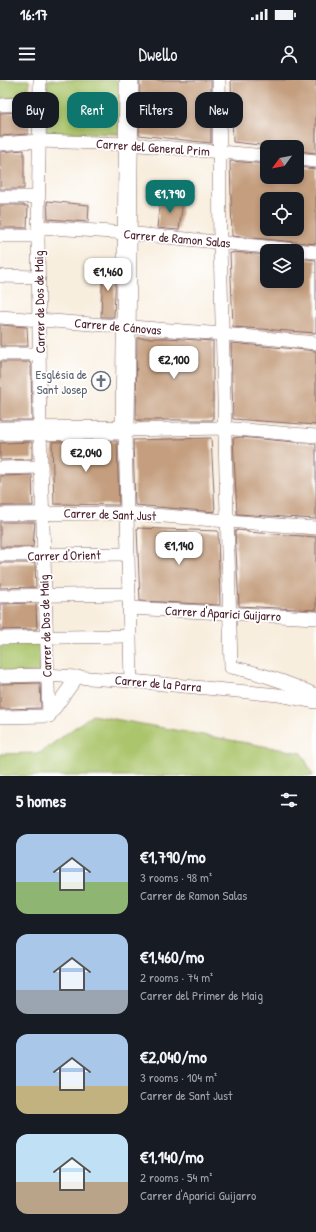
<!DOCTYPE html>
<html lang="en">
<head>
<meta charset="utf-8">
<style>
	:root { --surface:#171b24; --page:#20242c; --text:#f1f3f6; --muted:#9ea1a6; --accent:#0f766e }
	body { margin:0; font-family:"Patrick Hand",sans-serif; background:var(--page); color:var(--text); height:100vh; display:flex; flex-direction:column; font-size:15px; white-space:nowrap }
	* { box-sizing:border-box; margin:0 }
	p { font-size:13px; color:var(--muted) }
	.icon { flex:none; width:22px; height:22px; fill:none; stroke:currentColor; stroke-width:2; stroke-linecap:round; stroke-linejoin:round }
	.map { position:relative; height:696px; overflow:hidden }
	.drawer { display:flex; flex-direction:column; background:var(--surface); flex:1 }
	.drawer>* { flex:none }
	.hud { position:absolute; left:12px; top:12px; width:292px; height:36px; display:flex; gap:8px }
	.needle { width:26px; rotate:237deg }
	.tools { position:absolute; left:260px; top:60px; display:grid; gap:8px }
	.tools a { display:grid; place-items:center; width:44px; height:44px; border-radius:8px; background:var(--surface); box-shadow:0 2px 6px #0003; font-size:20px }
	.price { position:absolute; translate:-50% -34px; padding:0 9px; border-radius:8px; background:#fff; color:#222; font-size:13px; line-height:26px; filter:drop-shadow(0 1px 2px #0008) }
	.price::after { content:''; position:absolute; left:50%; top:24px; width:12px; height:9px; margin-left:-6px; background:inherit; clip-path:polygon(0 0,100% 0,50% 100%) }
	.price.selected { background:var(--accent); color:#fff }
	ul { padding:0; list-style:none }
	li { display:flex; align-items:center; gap:12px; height:100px; padding:0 16px }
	li span { display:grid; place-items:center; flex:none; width:112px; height:80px; border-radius:12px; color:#555 }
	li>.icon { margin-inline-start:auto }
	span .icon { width:48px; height:48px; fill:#fffc; stroke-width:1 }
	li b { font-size:17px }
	h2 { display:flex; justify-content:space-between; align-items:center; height:48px; padding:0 16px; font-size:17px }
	.tag { padding:0 14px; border-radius:12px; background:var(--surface); box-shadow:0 2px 6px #0003; font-size:14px; line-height:36px }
	.tag.selected { background:var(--accent); color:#fff }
	.status { display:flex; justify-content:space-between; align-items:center; height:28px; padding:0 20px; background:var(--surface); direction:ltr }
	.status svg { height:11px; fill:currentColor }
	header { display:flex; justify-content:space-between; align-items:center; height:52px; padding:0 16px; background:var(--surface); font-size:18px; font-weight:600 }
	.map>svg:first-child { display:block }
	.green { fill:#abc56c; stroke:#7a724c }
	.building { fill:#c49e7e; fill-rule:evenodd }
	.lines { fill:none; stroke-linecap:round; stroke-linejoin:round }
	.street-casing { stroke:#87676a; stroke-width:14 }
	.secondary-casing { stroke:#87676a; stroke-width:20 }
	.street { stroke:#fff; stroke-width:13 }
	.secondary { stroke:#fff; stroke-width:19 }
	.labels { text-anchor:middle; stroke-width:3.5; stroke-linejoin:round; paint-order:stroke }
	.street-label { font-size:13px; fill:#4a1f2b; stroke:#fff }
	.worship-label { font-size:13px; fill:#5b616d; stroke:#fff; text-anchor:end }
</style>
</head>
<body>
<div class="status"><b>16:17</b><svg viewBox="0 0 49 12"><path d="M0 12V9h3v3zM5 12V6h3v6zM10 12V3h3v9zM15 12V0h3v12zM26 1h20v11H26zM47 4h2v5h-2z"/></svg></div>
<header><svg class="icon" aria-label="menu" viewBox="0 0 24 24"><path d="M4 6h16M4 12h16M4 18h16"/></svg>Dwello<svg class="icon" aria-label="person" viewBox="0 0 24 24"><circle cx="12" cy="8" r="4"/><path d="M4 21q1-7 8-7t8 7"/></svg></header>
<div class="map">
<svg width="316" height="696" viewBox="0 0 316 696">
	<rect width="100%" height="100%" fill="#fff"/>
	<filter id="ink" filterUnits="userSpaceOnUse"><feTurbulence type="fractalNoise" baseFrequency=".025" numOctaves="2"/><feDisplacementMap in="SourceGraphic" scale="8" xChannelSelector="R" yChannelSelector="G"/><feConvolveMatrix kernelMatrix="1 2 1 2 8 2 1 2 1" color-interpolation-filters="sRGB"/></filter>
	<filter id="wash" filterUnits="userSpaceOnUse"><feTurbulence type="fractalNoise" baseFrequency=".012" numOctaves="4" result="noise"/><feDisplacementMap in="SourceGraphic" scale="16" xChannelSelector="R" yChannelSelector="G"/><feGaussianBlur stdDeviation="0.9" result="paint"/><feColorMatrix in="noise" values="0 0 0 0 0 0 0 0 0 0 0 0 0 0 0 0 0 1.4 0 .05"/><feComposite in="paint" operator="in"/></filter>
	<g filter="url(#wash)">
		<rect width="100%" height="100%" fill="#f8eede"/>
		<g class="green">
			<polygon points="0,0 29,0 29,17 0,19"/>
			<polygon points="47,0 121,0 119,54 46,52"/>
			<polygon points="43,561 45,592 0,593 0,562"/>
			<polygon points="92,635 302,673 313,696 0,696 0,674 40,673"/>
		</g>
		<g id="blocks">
			<g class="building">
				<polygon points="140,0 211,0 211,63 139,55"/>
				<polygon points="231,0 316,0 316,73 297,71 297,67 277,67 233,62"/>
				<polygon points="28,32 28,54 0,56 0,33"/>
				<polygon points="24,70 24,109 0,109 0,72"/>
				<path d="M230 81 267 84V97H297V87L316 89V164L232 156ZM267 119H297V149H267Z"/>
				<polygon points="160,118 183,120 179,150 157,148"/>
				<polygon points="47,121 89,125 88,142 48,139"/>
				<polygon points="0,125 24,125 24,126 28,126 27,148 0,148"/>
				<polygon points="233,172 267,175 267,201 297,201 297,178 316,180 316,253 233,247 230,173 233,173"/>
				<polygon points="103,186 116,187 114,237 101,237"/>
				<polygon points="0,245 27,247 28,266 0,266"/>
				<polygon points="137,258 167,258 213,261 213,340 136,340"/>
				<polygon points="231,263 316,271 316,345 233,339"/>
				<polygon points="0,282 30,282 30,284 31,284 32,340 0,340"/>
				<polygon points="240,357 316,364 316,439 237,434 233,358"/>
				<polygon points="211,358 215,432 135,425 133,360"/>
				<polygon points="117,361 119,425 54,424 52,362"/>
				<polygon points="32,362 32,379 0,380 0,363"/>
				<polygon points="32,395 33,426 0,426 0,396"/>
				<polygon points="0,442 35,442 33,467 0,467"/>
				<polygon points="137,448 218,451 220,525 140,521"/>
				<polygon points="237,450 247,451 247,452 316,457 316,530 239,526 235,451 237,451"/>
				<polygon points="0,483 35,483 36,507 0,508"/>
				<polygon points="36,523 37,549 0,550 0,524"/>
				<polygon points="40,603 41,628 0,629 0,604"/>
			</g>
		</g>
	</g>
	<g filter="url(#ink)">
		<use href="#blocks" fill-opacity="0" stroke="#87676a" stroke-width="1"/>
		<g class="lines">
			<g class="street-casing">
				<g id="street">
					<polyline points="40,0 38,156 40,351 49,636"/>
					<path d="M219 0C220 54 219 109 220 164 223 305 226 446 231 587 260 593 289 603 316 615"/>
					<polyline points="0,25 39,23"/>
					<polyline points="0,64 39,61 128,64 267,76"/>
					<polyline points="297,79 316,81"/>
					<polyline points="0,117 38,117"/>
					<polyline points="38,147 127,153 316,172"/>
					<polyline points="0,156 38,156"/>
					<polyline points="0,196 39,197"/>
					<polyline points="0,237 223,254 316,263"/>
					<polyline points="0,274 39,274"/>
					<polyline points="0,388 41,387"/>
					<polyline points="0,434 127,433 316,448"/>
					<polyline points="0,475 128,474"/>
					<polyline points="0,516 129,514"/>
					<polyline points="129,528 316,538"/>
					<polyline points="0,558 130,556"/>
					<polyline points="0,596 47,595 131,601 279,615 316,622"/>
					<polyline points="131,601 125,350 223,348 316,356"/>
					<polyline points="49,636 77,597"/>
					<polyline points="0,637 49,636"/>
				</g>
			</g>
			<g class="secondary-casing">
				<polyline id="secondary" points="0,351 125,350 129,0"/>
			</g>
			<use href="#street" class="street"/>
			<use href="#secondary" class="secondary"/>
		</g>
	</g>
	<defs>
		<g id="church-ring" transform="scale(1)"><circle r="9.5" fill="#fff" stroke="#6b7280" stroke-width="1.5"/><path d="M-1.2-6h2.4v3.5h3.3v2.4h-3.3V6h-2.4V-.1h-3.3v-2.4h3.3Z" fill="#6b7280"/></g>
	</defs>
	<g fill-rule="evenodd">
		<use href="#church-ring" x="101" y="301"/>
	</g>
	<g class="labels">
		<g class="street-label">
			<text transform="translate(153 67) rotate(4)" y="5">Carrer del General Prim</text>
			<text transform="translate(177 158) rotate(5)" y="5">Carrer de Ramon Salas</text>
			<text transform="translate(39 222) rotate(-91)" y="5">Carrer de Dos de Maig</text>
			<text transform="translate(118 246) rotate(5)" y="5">Carrer de Cánovas</text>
			<text transform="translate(110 434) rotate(2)" y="5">Carrer de Sant Just</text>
			<text transform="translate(64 475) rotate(-1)" y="5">Carrer d'Orient</text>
			<text transform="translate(223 533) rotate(3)" y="5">Carrer d'Aparici Guijarro</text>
			<text transform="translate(45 546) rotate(-92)" y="5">Carrer de Dos de Maig</text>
			<text transform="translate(158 603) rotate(5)" y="5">Carrer de la Parra</text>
		</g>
		<g class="worship-label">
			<text x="87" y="299">Església de<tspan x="87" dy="15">Sant Josep</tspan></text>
		</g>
	</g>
</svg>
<div class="tools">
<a><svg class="needle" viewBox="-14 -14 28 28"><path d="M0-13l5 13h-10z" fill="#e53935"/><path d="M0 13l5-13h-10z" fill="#9ea1a6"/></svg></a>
<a><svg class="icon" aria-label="locate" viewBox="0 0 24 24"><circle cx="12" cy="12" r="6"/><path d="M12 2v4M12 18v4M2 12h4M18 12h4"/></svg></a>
<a><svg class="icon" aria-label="layers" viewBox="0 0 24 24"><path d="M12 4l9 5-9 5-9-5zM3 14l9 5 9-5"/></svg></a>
</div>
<b class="price selected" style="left:170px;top:134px">€1,790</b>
<b class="price" style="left:108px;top:212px">€1,460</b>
<b class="price" style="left:174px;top:300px">€2,100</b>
<b class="price" style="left:86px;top:393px">€2,040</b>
<b class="price" style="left:179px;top:486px">€1,140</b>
<div class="hud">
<a class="tag">Buy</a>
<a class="tag selected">Rent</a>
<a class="tag">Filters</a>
<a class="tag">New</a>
</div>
</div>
<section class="drawer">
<h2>5 homes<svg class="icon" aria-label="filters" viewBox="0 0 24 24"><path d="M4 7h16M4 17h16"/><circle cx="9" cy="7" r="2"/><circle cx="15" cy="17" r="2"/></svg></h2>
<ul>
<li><span style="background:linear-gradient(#a9c7e8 60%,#8fb573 0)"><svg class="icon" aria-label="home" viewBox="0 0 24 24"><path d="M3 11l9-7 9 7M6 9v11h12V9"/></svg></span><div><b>€1,790/mo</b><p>3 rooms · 98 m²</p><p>Carrer de Ramon Salas</p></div></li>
<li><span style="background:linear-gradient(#a9c7e8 70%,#9aa5b1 0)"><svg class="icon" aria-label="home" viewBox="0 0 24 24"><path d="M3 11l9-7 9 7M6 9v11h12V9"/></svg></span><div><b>€1,460/mo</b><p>2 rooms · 74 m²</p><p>Carrer del Primer de Maig</p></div></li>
<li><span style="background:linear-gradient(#a9c7e8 65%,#c2b280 0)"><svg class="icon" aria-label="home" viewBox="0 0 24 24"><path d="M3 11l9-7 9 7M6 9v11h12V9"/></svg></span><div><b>€2,040/mo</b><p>3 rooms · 104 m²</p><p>Carrer de Sant Just</p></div></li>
<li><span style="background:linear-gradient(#bfe0f5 60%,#b9a48a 0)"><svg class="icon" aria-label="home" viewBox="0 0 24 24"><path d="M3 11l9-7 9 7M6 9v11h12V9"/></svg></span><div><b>€1,140/mo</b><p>2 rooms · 54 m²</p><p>Carrer d'Aparici Guijarro</p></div></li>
</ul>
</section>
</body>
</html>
